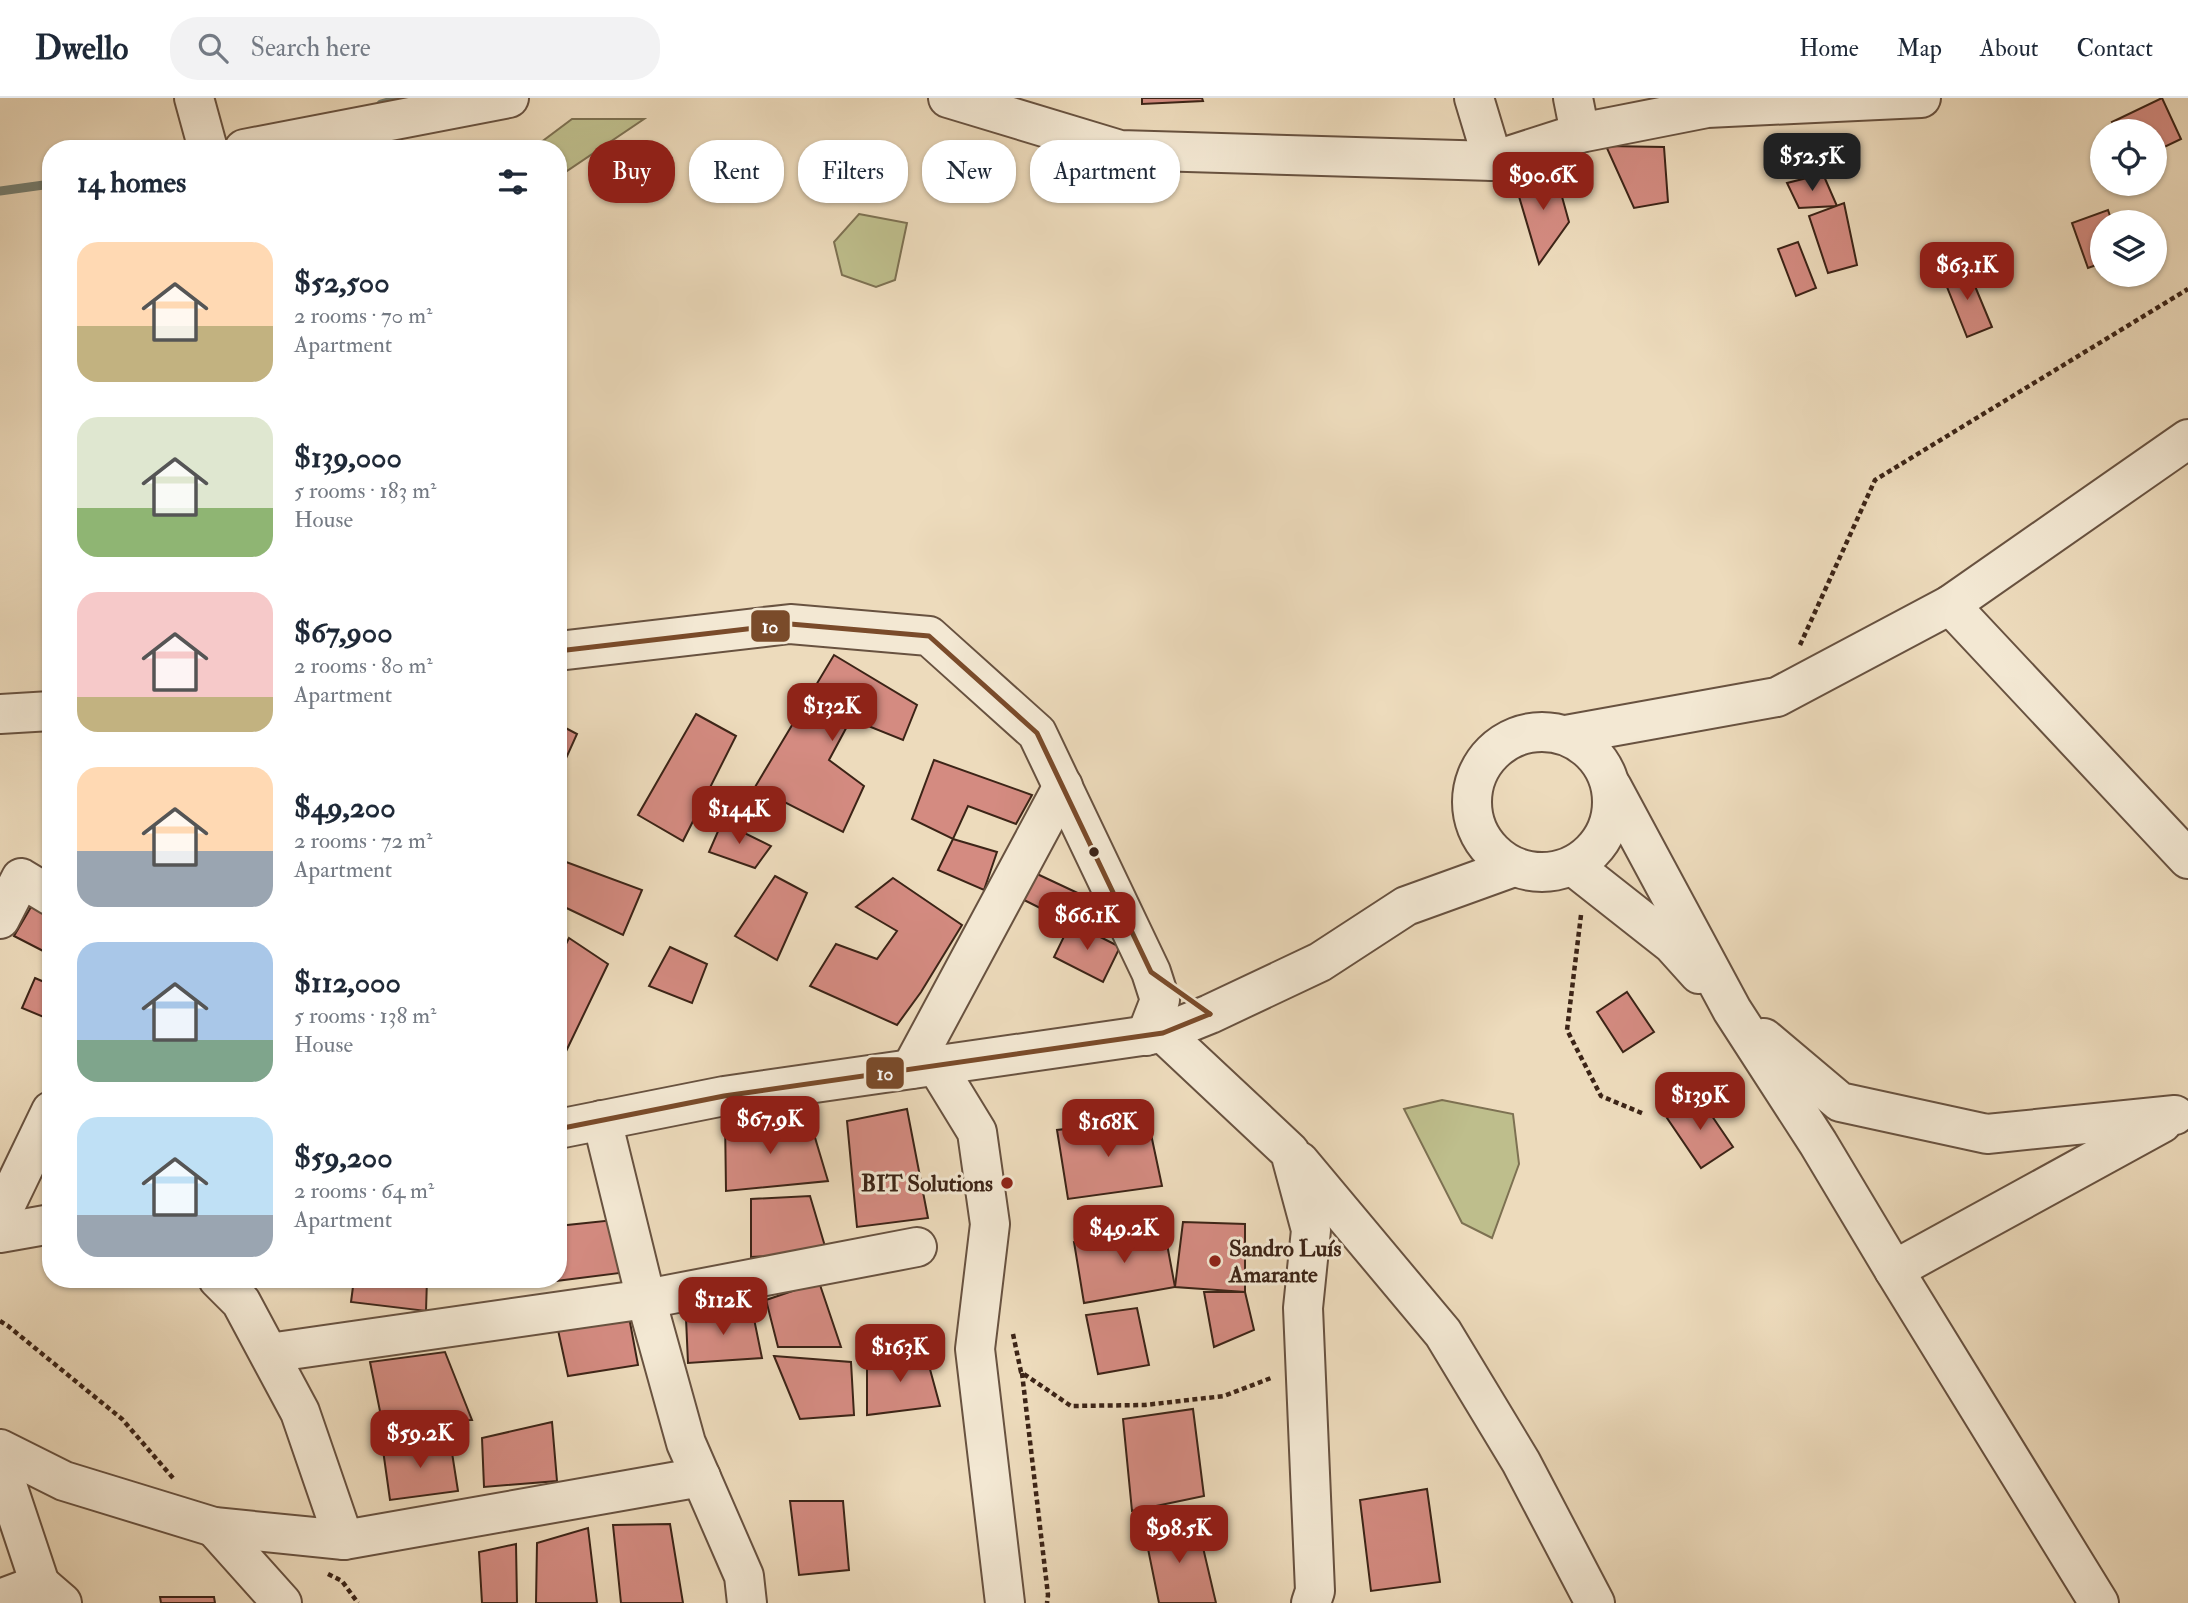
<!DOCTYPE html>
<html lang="en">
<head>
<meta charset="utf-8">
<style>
	:root { --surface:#fff; --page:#f2f2f3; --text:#1f2937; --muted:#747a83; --line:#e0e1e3; --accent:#8f2418 }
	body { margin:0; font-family:"IM FELL Double Pica",serif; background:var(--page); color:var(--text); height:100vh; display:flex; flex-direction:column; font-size:26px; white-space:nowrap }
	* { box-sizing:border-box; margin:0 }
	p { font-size:23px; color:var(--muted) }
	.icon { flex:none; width:38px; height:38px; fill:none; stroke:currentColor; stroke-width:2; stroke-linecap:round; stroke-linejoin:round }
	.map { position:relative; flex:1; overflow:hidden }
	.details { position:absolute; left:42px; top:42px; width:525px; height:1148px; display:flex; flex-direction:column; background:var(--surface); border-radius:28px; box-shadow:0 2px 5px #0004 }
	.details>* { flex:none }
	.guide { position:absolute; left:588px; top:42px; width:665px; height:63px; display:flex; gap:14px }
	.tools { position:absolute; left:2090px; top:21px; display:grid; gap:14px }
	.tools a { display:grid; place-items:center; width:77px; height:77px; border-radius:50%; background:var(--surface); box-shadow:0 2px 5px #0004; font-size:35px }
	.price { position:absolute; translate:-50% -60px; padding:0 16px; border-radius:14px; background:var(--accent); color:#fff; font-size:23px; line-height:46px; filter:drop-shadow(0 2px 4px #0008) }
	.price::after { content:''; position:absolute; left:50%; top:42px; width:21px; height:16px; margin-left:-10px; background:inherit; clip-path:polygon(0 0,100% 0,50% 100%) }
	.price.current { background:#222; color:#fff }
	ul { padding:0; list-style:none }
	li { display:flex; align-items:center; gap:21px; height:175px; padding:0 35px }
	li span { display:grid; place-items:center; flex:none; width:196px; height:140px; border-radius:21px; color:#555 }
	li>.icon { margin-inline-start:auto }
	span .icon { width:84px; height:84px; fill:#fffc; stroke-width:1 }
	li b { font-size:30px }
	h2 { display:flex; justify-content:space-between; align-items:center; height:84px; padding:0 35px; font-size:30px }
	.pill { padding:0 24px; border-radius:28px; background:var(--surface); box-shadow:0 2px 5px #0004; font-size:24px; line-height:63px }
	.pill.current { background:var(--accent); color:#fff }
	header { display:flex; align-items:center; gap:42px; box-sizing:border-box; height:98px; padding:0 35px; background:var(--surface); border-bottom:2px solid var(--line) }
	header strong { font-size:33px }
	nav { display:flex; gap:38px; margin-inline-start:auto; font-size:24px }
	.search { width:490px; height:63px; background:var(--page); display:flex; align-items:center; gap:18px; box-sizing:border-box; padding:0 24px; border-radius:28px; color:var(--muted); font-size:26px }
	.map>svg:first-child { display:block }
	.green { fill:#bebe8c; stroke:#7d7152; stroke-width:2 }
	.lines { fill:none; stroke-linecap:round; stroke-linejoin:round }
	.stream { stroke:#747f72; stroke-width:9 }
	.building { fill:#d48b81; stroke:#3c2417; stroke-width:2 }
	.minor-casing { stroke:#685240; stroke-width:42 }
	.path { stroke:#3c2417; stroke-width:4.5; stroke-dasharray:5 3.5; stroke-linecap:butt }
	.minor { stroke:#f3e8d3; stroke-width:38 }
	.bus-1-casing { stroke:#f3e8d3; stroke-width:10 }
	.bus-1 { stroke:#7a4b2a; stroke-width:5 }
	.bus-dot { fill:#3c2417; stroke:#f3e8d3; stroke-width:2.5 }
	.poi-dot { fill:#8f2418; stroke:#f3e8d3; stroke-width:2.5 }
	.labels { text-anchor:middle; stroke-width:6; stroke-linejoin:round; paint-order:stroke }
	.poi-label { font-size:23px; font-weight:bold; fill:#3c2417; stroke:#f3e8d3; text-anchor:end }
	.line-badge { stroke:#f3e8d3; stroke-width:2.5 }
	.badge-label { font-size:19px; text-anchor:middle; font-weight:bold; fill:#fff }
</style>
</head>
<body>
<header>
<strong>Dwello</strong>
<div class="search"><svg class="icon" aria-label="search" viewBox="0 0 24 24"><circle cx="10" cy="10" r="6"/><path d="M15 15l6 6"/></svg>Search here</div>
<nav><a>Home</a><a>Map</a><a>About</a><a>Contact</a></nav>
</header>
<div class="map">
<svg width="2188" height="1505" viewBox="0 0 2188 1505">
	<rect width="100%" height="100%" fill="#eddbbc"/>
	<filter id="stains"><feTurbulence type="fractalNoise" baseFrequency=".00286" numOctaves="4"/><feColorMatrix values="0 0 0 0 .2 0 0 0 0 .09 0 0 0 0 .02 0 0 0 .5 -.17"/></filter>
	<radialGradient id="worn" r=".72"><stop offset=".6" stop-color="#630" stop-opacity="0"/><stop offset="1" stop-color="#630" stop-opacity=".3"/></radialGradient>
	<g class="green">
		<polygon points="572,21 644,21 558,79 558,51 532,51"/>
		<polygon points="431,43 475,46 480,51 389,51"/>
		<polygon points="859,116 907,125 895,182 876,189 842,177 834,144"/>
		<polygon points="1442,1002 1513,1016 1519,1066 1492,1140 1462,1125 1404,1011"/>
	</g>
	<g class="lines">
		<g class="stream">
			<polyline points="381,6 403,0"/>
			<polyline points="0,93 51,86"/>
		</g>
	</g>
	<g class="building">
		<polygon points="1142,0 1202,0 1203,3 1142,6"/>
		<polygon points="2162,0 2181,41 2154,54 2154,33 2117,33 2112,24"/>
		<polygon points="1606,48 1664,49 1668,104 1634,110"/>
		<polygon points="1823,76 1837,108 1799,110 1787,85"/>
		<polygon points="1556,77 1569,124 1539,166 1515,85"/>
		<polygon points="1844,105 1857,167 1828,175 1809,118"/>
		<polygon points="2108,112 2112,124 2102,124 2102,165 2088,170 2072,125"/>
		<polygon points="1798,144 1816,190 1796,198 1778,151"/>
		<polygon points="1967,169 1992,229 1967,239 1943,179"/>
		<polygon points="834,557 917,607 903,642 851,621 829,662 864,688 843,734 755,689"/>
		<polygon points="696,616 736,638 683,743 638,717"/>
		<polygon points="558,626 577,636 558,678"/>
		<polygon points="934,662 1032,697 1016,726 968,708 953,741 912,721"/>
		<polygon points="722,724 771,748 755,770 709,754"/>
		<polygon points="953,741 997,754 984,792 938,772"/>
		<polygon points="558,761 642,792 623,837 558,806"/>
		<polygon points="1035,775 1082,797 1068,824 1022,801"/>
		<polygon points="775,778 807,795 777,862 735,838"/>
		<polygon points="893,780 962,827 921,894 897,927 810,888 836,846 877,861 897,833 856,809"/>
		<polygon points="31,809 51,817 51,857 14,838"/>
		<polygon points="1071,824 1120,849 1103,884 1054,859"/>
		<polygon points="569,840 608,866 558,970 558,862"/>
		<polygon points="670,849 707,866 692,905 649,888"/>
		<polygon points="35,880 51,887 51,922 22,910"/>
		<polygon points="1627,894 1654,934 1623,954 1597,914"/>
		<polygon points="1699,999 1733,1049 1701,1070 1667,1020"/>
		<polygon points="907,1011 928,1120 857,1129 847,1023"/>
		<polygon points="725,1019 813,1033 828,1083 726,1093"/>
		<polygon points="1148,1022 1162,1088 1068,1101 1057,1032"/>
		<polygon points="810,1098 827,1155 751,1159 751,1101"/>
		<polygon points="614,1122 620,1175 532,1186 532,1181 558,1181 558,1128"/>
		<polygon points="1183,1124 1245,1126 1245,1194 1175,1189"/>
		<polygon points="1164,1130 1175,1189 1084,1205 1074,1144"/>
		<polygon points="354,1181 427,1181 426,1213 351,1204"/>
		<polygon points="819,1184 841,1249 778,1249 766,1202"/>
		<polygon points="1204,1194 1245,1194 1254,1232 1214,1249"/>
		<polygon points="1137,1210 1149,1267 1098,1276 1086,1217"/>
		<polygon points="752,1211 762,1260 688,1265 686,1220"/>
		<polygon points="629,1219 638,1267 568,1278 558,1232"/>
		<polygon points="925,1253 940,1308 867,1317 867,1260"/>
		<polygon points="445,1254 472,1322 382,1323 370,1264"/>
		<polygon points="774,1258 851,1264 854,1317 800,1321"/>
		<polygon points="1193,1311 1204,1398 1132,1413 1123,1321"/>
		<polygon points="552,1324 557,1383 484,1389 482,1340"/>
		<polygon points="450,1342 458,1393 390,1402 383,1352"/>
		<polygon points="1427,1391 1440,1484 1371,1493 1360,1402"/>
		<polygon points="790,1403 843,1403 849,1472 799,1477"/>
		<polygon points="1197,1424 1216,1505 1159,1505 1144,1431"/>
		<polygon points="670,1426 683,1505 621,1505 613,1427"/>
		<polygon points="588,1430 597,1505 536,1505 537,1445"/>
		<polygon points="516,1446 517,1505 482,1505 479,1454"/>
		<polygon points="160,1499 214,1499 215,1505 161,1505"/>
	</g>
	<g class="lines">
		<g class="minor-casing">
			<g id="minor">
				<polyline points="194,0 208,51"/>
				<polyline points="948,0 1120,52 1493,63 1580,35 1707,10 1921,0"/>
				<polyline points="1474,0 1493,63"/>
				<polyline points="1573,0 1580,35"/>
				<polyline points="244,51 509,0"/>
				<polyline points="1950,507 2188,761"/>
				<polyline points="558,553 790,526 929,538 1037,635 1151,874 1160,902 1146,938"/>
				<polyline points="0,616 51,613"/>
				<circle cx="1542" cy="704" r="70"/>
				<polyline points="1566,637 1777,599 1950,507 2188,341"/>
				<polyline points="1612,689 1732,912 1818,1045 1894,1172 2099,1505"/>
				<polyline points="1573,768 1672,846 1699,876"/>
				<polyline points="0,821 21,780 51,798"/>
				<polyline points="1163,935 1290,1054 1311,1132 1303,1210 1315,1493 1311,1505"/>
				<polyline points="1764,940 1840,1004 1987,1036 2175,1017"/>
				<polyline points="936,967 977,1034 990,1126 975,1251 1005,1505"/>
				<polyline points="911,971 1063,688"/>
				<polyline points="602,1022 646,1201 686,1345 744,1478 747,1505"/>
				<polyline points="558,1031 724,998 1163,935 1210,916 1320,864 1406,808 1514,769"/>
				<polyline points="1299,1063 1443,1235 1521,1364 1595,1505"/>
				<polyline points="0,1119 51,1013"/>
				<polyline points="0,1135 51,1126"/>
				<polyline points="1894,1172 2162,1025"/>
				<polyline points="218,1181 241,1204 300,1314 344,1442"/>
				<polyline points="269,1255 646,1201 917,1149"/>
				<polyline points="0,1351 64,1383 214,1429 344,1442 701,1379"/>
				<polyline points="0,1374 7,1387 40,1486"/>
				<polyline points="214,1429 282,1505"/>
				<polyline points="0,1501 40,1486 62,1505"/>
			</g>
		</g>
		<g class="path">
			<polyline points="1800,547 1875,382 2188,191"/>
			<polyline points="1581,817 1567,932 1601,998 1644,1016"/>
			<polyline points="0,1223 8,1228 122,1321 173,1380"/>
			<polyline points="1013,1236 1021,1274 1071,1308 1145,1307 1224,1298 1271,1280"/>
			<polyline points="1022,1275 1048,1497 1047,1505"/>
			<polyline points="328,1476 342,1483 358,1505"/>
		</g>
		<use href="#minor" class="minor"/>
		<g class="bus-1-casing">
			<g id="bus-1">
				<polyline points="558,553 790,526 929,538 1037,635 1151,874 1210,916"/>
				<polyline points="558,1031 724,998 1163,935 1210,916"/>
			</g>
		</g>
		<use href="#bus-1" class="bus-1"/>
	</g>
	<circle class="bus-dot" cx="1094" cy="754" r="6"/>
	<g class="poi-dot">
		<circle cx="1007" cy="1085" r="7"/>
		<circle cx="1215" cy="1163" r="7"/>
	</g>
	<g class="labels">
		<g class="poi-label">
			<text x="993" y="1093">BIT Solutions</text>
			<text x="1229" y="1158" text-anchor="start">Sandro Luís<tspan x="1229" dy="26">Amarante</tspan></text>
		</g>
	</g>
	<g class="line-badge">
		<rect x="750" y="511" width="41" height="34" rx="7" fill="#7a4b2a"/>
		<rect x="865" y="958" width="40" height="34" rx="7" fill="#7a4b2a"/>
	</g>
	<g class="badge-label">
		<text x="770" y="535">10</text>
		<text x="885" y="982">10</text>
	</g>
	<rect width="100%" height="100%" filter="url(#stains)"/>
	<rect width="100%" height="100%" fill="url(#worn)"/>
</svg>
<div class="tools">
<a><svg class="icon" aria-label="locate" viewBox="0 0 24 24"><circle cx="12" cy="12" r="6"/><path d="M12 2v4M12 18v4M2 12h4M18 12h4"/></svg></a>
<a><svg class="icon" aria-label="layers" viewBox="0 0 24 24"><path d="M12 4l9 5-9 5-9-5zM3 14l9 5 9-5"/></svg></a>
</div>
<b class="price current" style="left:1812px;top:95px">$52.5K</b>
<b class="price" style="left:1543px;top:114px">$90.6K</b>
<b class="price" style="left:1967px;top:204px">$63.1K</b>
<b class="price" style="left:832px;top:645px">$132K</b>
<b class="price" style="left:739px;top:748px">$144K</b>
<b class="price" style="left:1087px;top:854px">$66.1K</b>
<b class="price" style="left:1700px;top:1034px">$139K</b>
<b class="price" style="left:770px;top:1058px">$67.9K</b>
<b class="price" style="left:1108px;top:1061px">$168K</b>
<b class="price" style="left:1124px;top:1167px">$49.2K</b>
<b class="price" style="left:723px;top:1239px">$112K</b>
<b class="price" style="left:900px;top:1286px">$163K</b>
<b class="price" style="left:420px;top:1372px">$59.2K</b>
<b class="price" style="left:1179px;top:1467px">$98.5K</b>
<div class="guide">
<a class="pill current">Buy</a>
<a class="pill">Rent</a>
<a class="pill">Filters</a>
<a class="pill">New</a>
<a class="pill">Apartment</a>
</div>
<section class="details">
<h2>14 homes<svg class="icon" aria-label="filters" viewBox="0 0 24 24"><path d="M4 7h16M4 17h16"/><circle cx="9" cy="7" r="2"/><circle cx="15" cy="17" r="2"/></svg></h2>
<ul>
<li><span style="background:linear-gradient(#ffd9b3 60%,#c2b280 0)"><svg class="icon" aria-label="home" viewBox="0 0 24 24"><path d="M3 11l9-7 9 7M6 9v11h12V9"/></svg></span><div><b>$52,500</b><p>2 rooms · 70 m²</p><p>Apartment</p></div></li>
<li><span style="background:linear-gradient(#dfe7d0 65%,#8fb573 0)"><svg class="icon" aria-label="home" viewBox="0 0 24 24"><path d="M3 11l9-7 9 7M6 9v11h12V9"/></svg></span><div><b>$139,000</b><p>5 rooms · 183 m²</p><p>House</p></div></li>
<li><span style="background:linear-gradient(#f6c9c9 75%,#c2b280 0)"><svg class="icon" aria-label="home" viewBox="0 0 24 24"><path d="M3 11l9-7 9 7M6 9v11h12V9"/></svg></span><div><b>$67,900</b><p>2 rooms · 80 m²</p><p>Apartment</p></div></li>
<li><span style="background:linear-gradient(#ffd9b3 60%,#9aa5b1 0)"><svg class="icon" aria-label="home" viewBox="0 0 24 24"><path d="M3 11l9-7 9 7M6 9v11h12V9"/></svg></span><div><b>$49,200</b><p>2 rooms · 72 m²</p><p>Apartment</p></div></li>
<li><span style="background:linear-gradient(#a9c7e8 70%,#7fa58c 0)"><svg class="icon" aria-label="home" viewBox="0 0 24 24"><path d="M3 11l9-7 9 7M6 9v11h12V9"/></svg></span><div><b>$112,000</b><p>5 rooms · 138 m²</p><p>House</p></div></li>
<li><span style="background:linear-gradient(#bfe0f5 70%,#9aa5b1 0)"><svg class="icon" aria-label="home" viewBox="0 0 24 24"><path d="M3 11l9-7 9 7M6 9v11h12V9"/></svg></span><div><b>$59,200</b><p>2 rooms · 64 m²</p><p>Apartment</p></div></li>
</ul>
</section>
</div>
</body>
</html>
